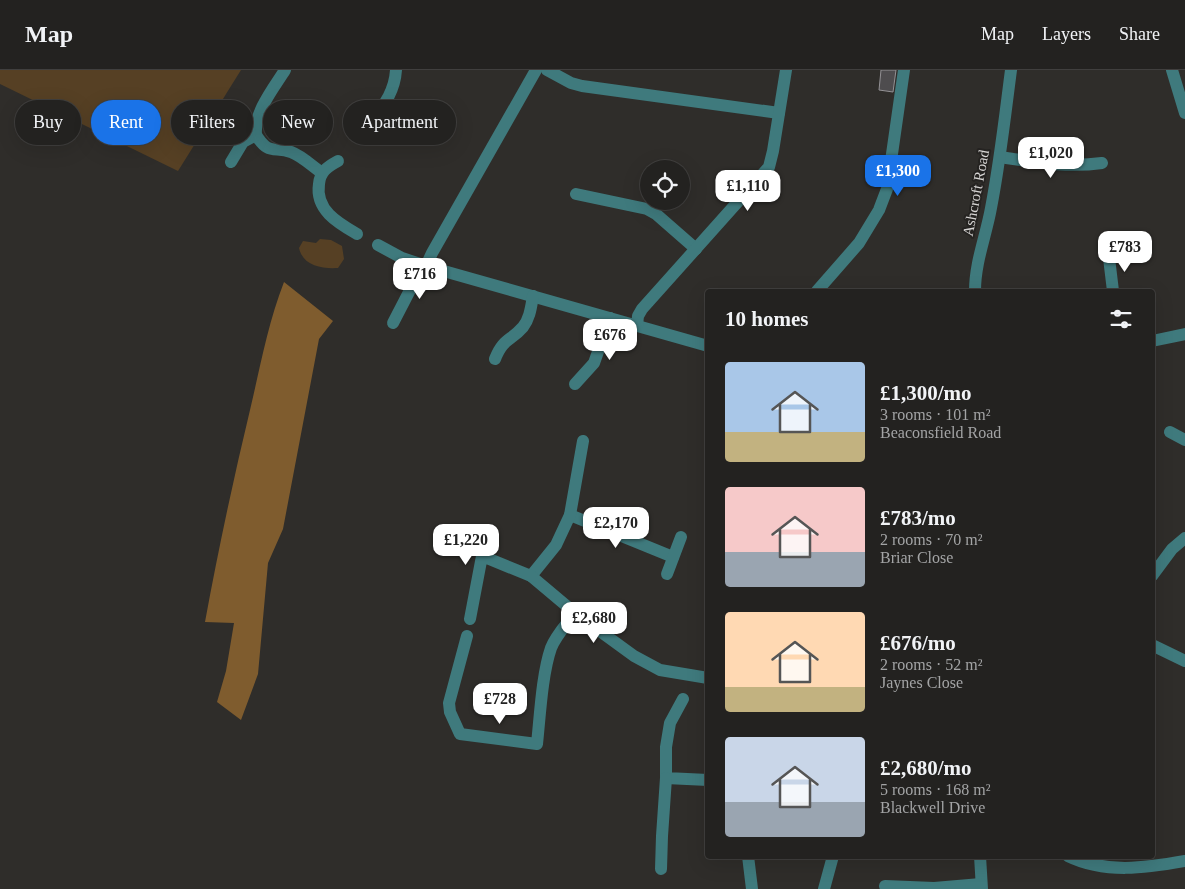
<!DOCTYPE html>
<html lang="en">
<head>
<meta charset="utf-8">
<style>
	:root { --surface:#232220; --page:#2b2a29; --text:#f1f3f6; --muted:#a3a4a5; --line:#403f3e; --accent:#1a73e8 }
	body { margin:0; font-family:"Times New Roman",serif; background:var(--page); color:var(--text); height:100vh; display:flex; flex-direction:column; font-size:19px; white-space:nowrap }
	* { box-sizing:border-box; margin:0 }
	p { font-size:16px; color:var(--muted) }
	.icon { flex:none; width:28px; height:28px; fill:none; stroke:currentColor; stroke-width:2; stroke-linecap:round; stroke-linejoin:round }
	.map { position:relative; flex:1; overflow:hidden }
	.sheet { position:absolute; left:705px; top:219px; width:450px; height:570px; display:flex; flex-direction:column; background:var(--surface); border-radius:5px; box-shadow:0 5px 20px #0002,0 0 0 1px var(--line) }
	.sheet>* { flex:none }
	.top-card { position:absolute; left:15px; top:30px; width:475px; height:45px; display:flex; gap:10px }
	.controls { position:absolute; left:640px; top:90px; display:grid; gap:10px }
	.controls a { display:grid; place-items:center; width:50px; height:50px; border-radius:50%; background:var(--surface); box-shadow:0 5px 20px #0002,0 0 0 1px var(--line); font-size:25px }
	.price { position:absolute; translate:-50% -42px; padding:0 11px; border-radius:10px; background:#fff; color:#222; font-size:16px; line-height:32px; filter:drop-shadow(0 1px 2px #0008) }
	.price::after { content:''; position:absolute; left:50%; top:30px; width:15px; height:11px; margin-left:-8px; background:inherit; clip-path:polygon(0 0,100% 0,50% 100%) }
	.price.on { background:var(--accent); color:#fff }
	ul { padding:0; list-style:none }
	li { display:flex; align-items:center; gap:15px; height:125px; padding:0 20px }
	li span { display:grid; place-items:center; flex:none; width:140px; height:100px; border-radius:5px; color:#555 }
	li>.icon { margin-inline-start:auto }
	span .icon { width:60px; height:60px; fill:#fffc; stroke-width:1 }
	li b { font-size:21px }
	h2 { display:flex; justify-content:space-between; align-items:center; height:60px; padding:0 20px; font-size:21px }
	.tag { padding:0 18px; border-radius:22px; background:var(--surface); box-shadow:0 5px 20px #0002,0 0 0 1px var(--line); font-size:18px; line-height:45px }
	.tag.on { background:var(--accent); color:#fff }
	header { display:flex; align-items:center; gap:30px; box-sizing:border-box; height:70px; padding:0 25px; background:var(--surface); border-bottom:1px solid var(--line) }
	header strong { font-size:24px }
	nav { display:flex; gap:28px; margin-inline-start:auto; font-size:18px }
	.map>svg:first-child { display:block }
	.green { fill:#564024 }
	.forest { fill:#7f5c2e }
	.building { fill:#4e4c4e; stroke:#939194 }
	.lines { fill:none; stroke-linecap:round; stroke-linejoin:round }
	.minor { stroke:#3f7a7d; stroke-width:12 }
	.labels { text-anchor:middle; stroke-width:4; stroke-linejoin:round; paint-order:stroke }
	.street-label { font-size:15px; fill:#d6d4d3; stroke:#252321 }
</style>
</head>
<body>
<header>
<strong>Map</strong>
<nav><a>Map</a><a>Layers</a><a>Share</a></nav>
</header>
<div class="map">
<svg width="1185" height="819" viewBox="0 0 1185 819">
	<rect width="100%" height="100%" fill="#2f2d2a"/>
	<g class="green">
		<polygon points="0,0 241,0 178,101 0,14"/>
		<path d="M320 169 331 170 342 176 344 189 338 198C322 199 303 196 299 178L303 171 316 173Z"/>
	</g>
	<path class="forest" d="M284 212 333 251 319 269 283 459 268 493 258 604 241 650 217 632 226 601 234 553 205 552C218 481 233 411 250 340 260 298 268 253 284 212Z"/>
	<polygon class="building" points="881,0 896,0 893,22 879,20"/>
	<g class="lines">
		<g class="minor">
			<path d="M285 0C273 19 254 42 256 65 269 86 274 76 291 82 302 86 312 96 322 103"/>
			<polyline points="547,0 571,13 582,16 779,43"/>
			<polyline points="1172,0 1185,43"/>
			<path d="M359 51C363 50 368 49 371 47 386 37 395 17 396 0"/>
			<path d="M1000 87C1035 92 1067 98 1102 93"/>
			<path d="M338 91C327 97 320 102 319 114 315 140 338 153 357 164"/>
			<polyline points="231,92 243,72 256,65"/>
			<polyline points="576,124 647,139 656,144 696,179"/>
			<polyline points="378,175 402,188 426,196 708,276"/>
			<polyline points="1109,188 1113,221"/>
			<polyline points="426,196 432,183 536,0"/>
			<polyline points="817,221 859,173 879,140 887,119 904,0"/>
			<path d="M975 221C975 192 986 166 991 138 1000 92 1005 46 1011 0"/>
			<polyline points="393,253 423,195"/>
			<polyline points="637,256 638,246 642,239 769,97 773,81 786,0"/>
			<polyline points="1152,271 1185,264"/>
			<path d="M495 289C503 268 511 271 523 257 530 248 531 237 533 226"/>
			<polyline points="575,314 594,293 610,248"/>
			<polyline points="1170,362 1185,370"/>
			<polyline points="570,445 673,487"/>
			<polyline points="667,504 681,467"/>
			<polyline points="531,506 556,475 570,445 583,371"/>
			<polyline points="1152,506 1172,479 1185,468"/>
			<polyline points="470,549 482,486 531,506 575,543 634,586 660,600 708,608"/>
			<path d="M467 566 449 633 450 642 460 664 537 674C540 646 542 604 551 578 556 565 567 554 575 543"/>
			<polyline points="1152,575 1185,591"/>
			<polyline points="683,629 670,653 666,677 666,708 708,710"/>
			<polyline points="748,786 752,819"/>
			<polyline points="980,786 982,819"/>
			<path d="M1068 786C1105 804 1146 798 1185 791"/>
			<polyline points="661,799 662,766 666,708"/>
			<polyline points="885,816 934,818 981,814"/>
			<polyline points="824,819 833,786"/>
		</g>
	</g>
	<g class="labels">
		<g class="street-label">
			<text transform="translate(976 123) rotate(-79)" y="5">Ashcroft Road</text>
		</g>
	</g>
</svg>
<div class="controls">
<a><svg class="icon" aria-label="locate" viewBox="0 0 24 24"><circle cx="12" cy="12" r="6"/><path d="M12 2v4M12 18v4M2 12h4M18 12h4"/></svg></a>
</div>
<b class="price" style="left:1051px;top:109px">£1,020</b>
<b class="price on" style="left:898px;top:127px">£1,300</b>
<b class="price" style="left:748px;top:142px">£1,110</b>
<b class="price" style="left:1125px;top:203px">£783</b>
<b class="price" style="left:420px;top:230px">£716</b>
<b class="price" style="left:610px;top:291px">£676</b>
<b class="price" style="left:616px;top:479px">£2,170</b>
<b class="price" style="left:466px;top:496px">£1,220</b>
<b class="price" style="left:594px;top:574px">£2,680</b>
<b class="price" style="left:500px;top:655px">£728</b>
<div class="top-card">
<a class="tag">Buy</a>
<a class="tag on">Rent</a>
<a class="tag">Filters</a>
<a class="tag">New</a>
<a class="tag">Apartment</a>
</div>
<section class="sheet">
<h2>10 homes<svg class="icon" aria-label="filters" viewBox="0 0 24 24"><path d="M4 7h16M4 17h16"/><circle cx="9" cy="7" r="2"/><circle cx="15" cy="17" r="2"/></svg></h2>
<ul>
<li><span style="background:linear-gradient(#a9c7e8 70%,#c2b280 0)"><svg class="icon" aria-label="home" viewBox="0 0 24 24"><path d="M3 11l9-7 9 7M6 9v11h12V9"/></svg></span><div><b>£1,300/mo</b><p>3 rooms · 101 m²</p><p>Beaconsfield Road</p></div></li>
<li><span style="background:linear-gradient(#f6c9c9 65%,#9aa5b1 0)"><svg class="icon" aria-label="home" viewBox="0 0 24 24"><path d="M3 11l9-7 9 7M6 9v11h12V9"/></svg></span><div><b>£783/mo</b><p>2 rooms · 70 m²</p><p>Briar Close</p></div></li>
<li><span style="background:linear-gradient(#ffd9b3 75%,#c2b280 0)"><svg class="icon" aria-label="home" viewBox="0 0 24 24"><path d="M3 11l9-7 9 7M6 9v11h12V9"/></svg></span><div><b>£676/mo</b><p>2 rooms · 52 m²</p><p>Jaynes Close</p></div></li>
<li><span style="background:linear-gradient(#c9d6e8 65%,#9aa5b1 0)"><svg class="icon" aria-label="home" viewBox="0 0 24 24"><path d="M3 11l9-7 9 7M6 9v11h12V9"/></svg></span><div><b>£2,680/mo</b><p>5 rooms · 168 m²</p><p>Blackwell Drive</p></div></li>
</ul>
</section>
</div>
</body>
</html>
